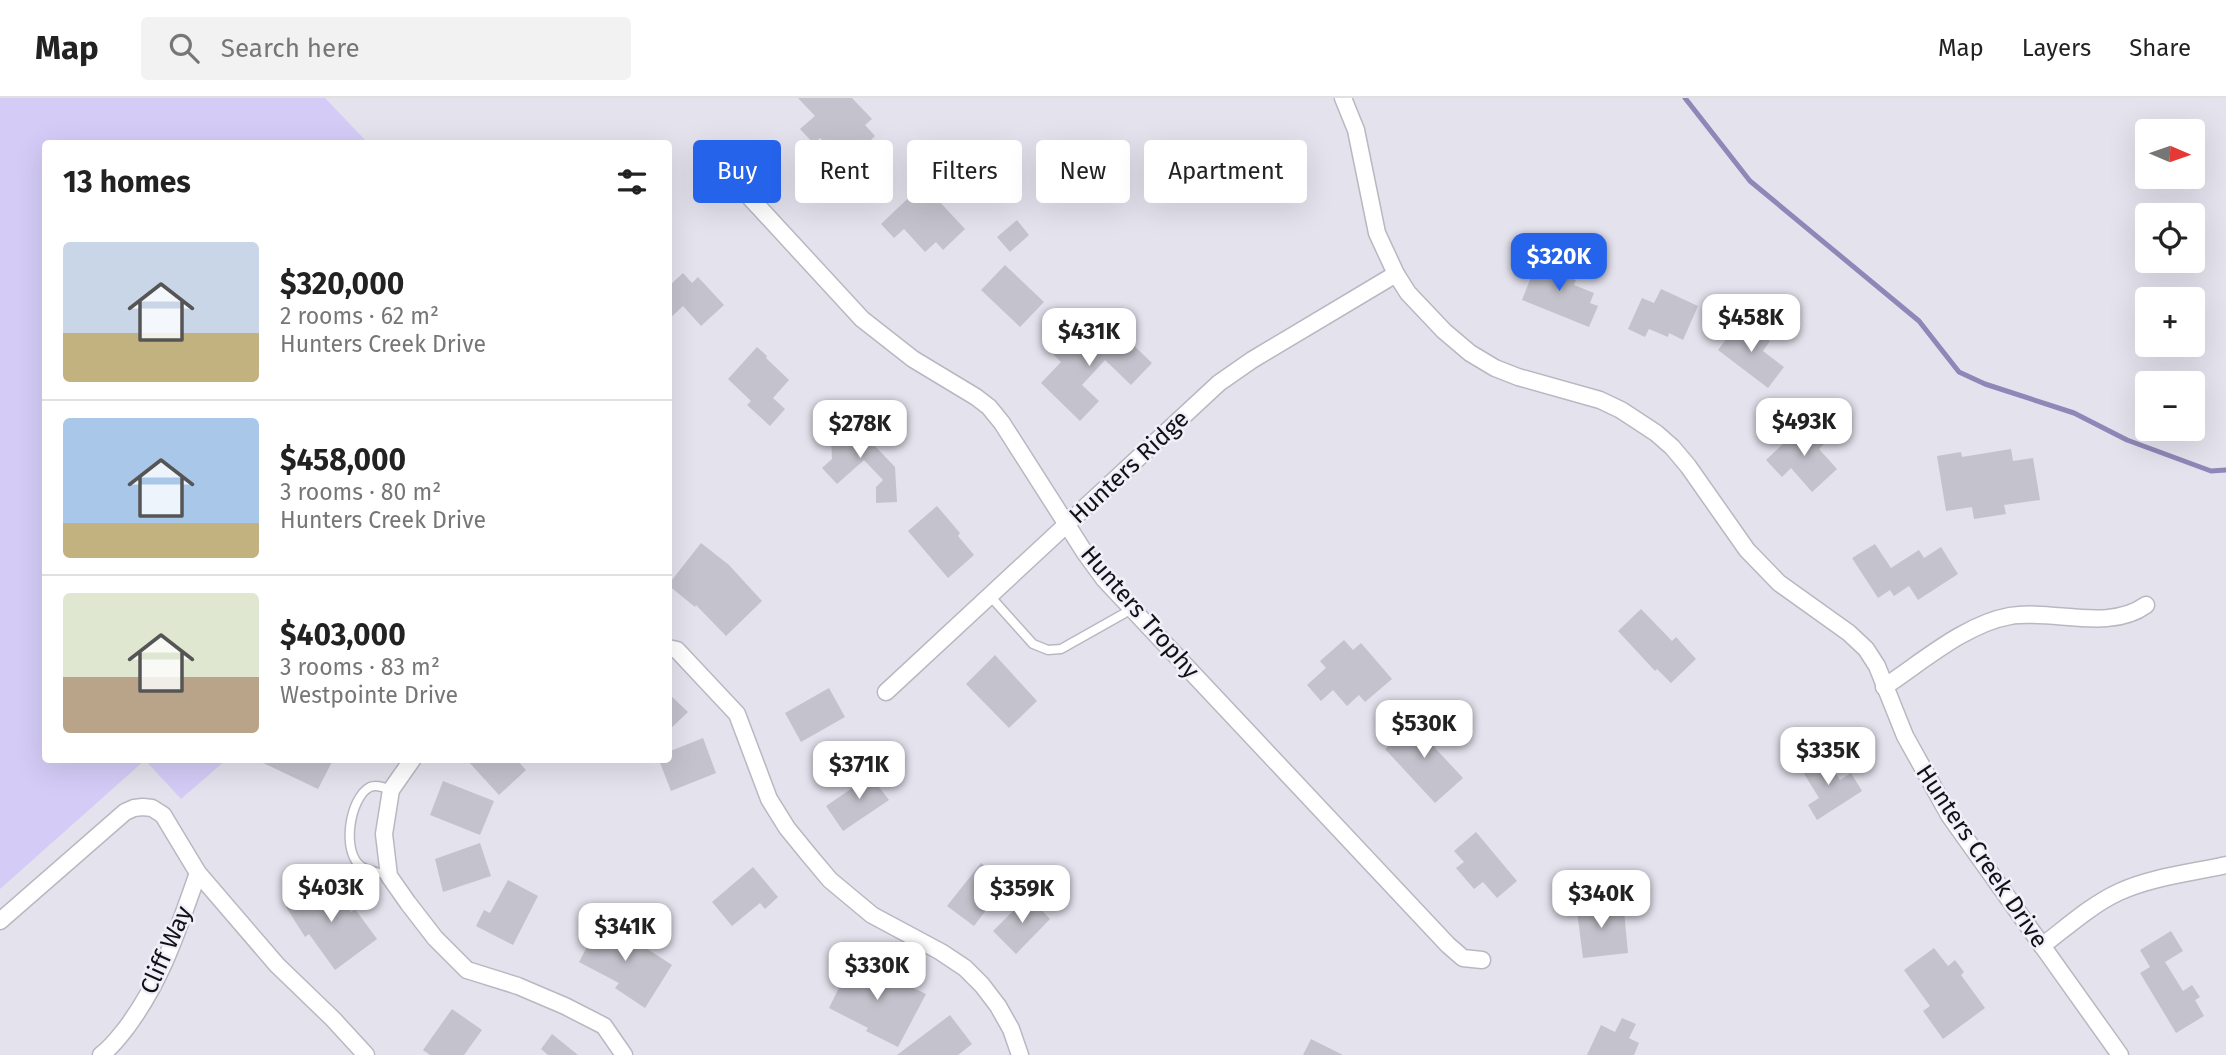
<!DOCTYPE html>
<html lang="en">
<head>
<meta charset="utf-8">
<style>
	:root { --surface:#fff; --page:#f2f2f2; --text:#222; --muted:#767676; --line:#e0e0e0; --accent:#2563eb }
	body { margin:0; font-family:"Fira Sans",sans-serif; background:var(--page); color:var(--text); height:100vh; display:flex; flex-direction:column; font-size:26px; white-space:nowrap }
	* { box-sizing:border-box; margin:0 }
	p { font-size:23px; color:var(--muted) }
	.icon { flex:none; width:38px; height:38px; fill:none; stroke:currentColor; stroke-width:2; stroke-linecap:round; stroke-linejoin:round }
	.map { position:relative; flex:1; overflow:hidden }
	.drawer { position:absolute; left:42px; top:42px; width:630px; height:623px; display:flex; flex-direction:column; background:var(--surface); border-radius:7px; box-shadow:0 7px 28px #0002 }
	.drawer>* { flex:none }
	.hud { position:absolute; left:693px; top:42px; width:665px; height:63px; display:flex; gap:14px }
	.needle { width:46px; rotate:92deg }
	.fabs { position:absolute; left:2135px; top:21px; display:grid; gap:14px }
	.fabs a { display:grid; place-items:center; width:70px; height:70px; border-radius:7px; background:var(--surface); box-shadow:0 7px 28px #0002; font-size:35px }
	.price { position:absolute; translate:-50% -60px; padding:0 16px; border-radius:14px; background:#fff; color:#222; font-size:23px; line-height:46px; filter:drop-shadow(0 2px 4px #0008) }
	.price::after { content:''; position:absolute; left:50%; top:42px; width:21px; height:16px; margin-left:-10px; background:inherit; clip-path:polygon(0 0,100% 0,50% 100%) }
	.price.current { background:var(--accent); color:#fff }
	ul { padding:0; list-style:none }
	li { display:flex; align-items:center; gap:21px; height:175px; padding:0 21px }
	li+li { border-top:2px solid var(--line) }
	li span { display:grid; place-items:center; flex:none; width:196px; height:140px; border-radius:7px; color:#555 }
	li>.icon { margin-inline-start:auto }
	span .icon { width:84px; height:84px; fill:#fffc; stroke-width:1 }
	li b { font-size:30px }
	h2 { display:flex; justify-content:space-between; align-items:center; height:84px; padding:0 21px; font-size:30px }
	.pill { padding:0 24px; border-radius:7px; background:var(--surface); box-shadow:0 7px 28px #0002; font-size:24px; line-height:63px }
	.pill.current { background:var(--accent); color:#fff }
	header { display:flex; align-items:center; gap:42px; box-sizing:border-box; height:98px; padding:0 35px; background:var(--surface); border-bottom:2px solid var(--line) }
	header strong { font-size:33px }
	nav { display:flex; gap:38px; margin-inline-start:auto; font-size:24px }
	.search { width:490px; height:63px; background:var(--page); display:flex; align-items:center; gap:18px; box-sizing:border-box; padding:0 24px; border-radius:7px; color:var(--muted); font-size:26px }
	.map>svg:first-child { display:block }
	.green { fill:#d4ccf7 }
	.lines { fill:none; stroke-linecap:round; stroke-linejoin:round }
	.stream { stroke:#8f87b7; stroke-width:5 }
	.building { fill:#c4c2cc }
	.service-casing { stroke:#b9b8c2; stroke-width:11 }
	.minor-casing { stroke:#b9b8c2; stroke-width:19 }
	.service { stroke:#fff; stroke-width:8 }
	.minor { stroke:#fff; stroke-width:16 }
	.labels { text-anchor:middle; stroke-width:5; stroke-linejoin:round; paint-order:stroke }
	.street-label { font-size:24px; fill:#121215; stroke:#f1effa }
</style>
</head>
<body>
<header>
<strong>Map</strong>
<div class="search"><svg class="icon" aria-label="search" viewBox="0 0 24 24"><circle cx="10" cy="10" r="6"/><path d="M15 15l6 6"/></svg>Search here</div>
<nav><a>Map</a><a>Layers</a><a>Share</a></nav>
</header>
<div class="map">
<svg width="2226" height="957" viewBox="0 0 2226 957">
	<rect width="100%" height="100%" fill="#e4e2ed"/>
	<polygon class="green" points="0,0 325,0 368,45 46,46 46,662 226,662 181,701 145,662 0,791"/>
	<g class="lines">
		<polyline class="stream" points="1685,0 1750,83 1919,223 1959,274 1985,286 2074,315 2127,342 2211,373 2226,372"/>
	</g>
	<g class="building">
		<polygon points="798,0 852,0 872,21 865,27 875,38 846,66 820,40 814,46 800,31 815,18"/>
		<polygon points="923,86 965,131 943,152 936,144 925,154 904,131 894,140 881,126"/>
		<polygon points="1017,122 1029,137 1010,154 997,139"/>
		<polygon points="1540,156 1559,163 1555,174 1576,182 1574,187 1594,195 1590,205 1598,208 1589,229 1522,202"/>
		<polygon points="1005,167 1044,204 1020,229 981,192"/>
		<polygon points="683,175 692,185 698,179 724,207 701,228 683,208 668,222 668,189"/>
		<polygon points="1661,191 1698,208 1683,242 1669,235 1668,239 1649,231 1645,239 1628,231 1642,200 1654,205"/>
		<polygon points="1741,222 1770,243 1763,253 1784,269 1768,290 1718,252"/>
		<polygon points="1085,224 1117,255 1129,243 1152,265 1131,287 1105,262 1082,287 1099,303 1080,323 1041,285 1061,264 1052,255"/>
		<polygon points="757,249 767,258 766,260 789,282 773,300 785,311 770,328 747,307 751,303 728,281"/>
		<polygon points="849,321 895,369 897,404 876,405 876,389 883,382 864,362 837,386 822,370 832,361 831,337"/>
		<polygon points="1807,323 1826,344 1819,351 1837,371 1812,394 1791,370 1782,379 1766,362"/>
		<polygon points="2011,351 2013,363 2033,360 2040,402 2004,407 2006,416 1974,421 1972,409 1946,413 1937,358 1961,354 1962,359"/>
		<polygon points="937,408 960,435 958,438 974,457 948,480 908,433"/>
		<polygon points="701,445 729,467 762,503 726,538 696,507 695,509 668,487"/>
		<polygon points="1875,446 1891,470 1919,452 1924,460 1941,449 1958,476 1918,502 1909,488 1894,498 1890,492 1878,500 1852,460"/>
		<polygon points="1641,511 1672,543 1676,539 1696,561 1671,585 1657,571 1655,573 1618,533"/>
		<polygon points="1344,542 1353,552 1361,545 1392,581 1365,604 1359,597 1347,608 1333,592 1321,603 1307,587 1326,570 1320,563"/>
		<polygon points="995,557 1037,603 1009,630 966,586"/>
		<polygon points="829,590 845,619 801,644 785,615"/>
		<polygon points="668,595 688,614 668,633"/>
		<polygon points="1416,622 1425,632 1432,626 1444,640 1434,649 1463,680 1435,705 1385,651"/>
		<polygon points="703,640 716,675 671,693 659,662 668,662 668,654"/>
		<polygon points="1818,657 1827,672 1832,669 1840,682 1851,675 1862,693 1817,722 1808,707 1819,700 1800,669"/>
		<polygon points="257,662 333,662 318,691"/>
		<polygon points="467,662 517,662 526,672 499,697"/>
		<polygon points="879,672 887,684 879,689 889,702 843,733 826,708"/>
		<polygon points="443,683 494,703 480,737 430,717"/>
		<polygon points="1476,734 1517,783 1497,800 1483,784 1474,791 1456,770 1464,764 1454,753"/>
		<polygon points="480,745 491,778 443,794 435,761"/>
		<polygon points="981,765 1007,785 974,828 947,808"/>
		<polygon points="753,769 778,799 765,811 760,805 732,828 712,804"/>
		<polygon points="330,780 351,814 355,811 377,841 335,872 309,836 305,839 286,809"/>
		<polygon points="508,782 538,798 513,847 476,828 484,812 490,815"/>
		<polygon points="1028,798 1050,821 1016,856 993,833"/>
		<polygon points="1604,802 1606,815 1624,813 1628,855 1583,860 1576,805"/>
		<polygon points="601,822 630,837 629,839 672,867 645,910 615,890 619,885 579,864"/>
		<polygon points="2171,833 2183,853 2165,864 2183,893 2192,887 2200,899 2195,902 2204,918 2176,935 2140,875 2150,869 2140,852"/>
		<polygon points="1934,850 1948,868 1955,862 1964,874 1961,877 1985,910 1943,941 1923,913 1930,908 1904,872"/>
		<polygon points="853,861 926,896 898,949 866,933 868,930 829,910"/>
		<polygon points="452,911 482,932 464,957 430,957 423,952"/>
		<polygon points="950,917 972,946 958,957 897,957"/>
		<polygon points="1622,920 1636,926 1629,940 1639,945 1634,957 1587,957 1601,927 1615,934"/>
		<polygon points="552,936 578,957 548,957 541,951"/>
		<polygon points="1311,941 1343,957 1303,957"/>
	</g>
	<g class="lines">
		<g class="service-casing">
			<g id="service">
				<polyline points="990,498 1033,546 1048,552 1061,551 1132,511"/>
				<path d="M389 778C381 775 370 773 362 769 341 756 349 700 370 689 377 686 385 690 391 692"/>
			</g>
		</g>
		<g class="minor-casing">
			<g id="minor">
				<polyline points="1343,0 1356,32 1377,135 1396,176 1408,195 1444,233 1470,255 1495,270 1518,279 1600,302 1621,312 1656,335 1672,349 1688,368 1747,452 1779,485 1849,535 1866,551 1877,568 1905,638 1949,717 2120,957"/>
				<polyline points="720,67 862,221 913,261 976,299 989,309 1002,325 1085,455 1104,481 1448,847 1463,860 1482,862"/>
				<polyline points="668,550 677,552 737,616 769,701 787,730 809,757 830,782 872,817 941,854 965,870 982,887 998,908 1011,931 1020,957"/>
				<path d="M1884 589C1922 564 1965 526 2010 518 2053 511 2109 534 2146 507"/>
				<polyline points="886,594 1219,285 1252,262 1396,176"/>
				<polyline points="412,662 391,692 384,736 389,778 408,805 435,840 467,872 518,888 565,908 604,928 624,957"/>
				<polyline points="0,823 125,714 134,710 143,709 152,710 163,717 198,775 277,867 333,921 366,957"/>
				<path d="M2042 848C2067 829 2091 807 2119 794 2151 779 2191 775 2226 767"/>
				<path d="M101 957C112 949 119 939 127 929 163 880 178 831 198 775"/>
			</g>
		</g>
		<use href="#service" class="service"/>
		<use href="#minor" class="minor"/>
	</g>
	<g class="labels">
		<g class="street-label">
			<text transform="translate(1129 369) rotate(-43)" y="8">Hunters Ridge</text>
			<text transform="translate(1140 514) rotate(49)" y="8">Hunters Trophy</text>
			<text transform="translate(1982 758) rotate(56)" y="8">Hunters Creek Drive</text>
			<text transform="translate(166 852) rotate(-66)" y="8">Cliff Way</text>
		</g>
	</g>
</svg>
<div class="fabs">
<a><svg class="needle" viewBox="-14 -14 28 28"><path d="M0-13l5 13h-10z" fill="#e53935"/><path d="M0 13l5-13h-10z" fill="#767676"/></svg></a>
<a><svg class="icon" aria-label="locate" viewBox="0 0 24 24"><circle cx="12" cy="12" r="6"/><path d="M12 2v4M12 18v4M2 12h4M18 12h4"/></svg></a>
<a>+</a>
<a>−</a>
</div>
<b class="price current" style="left:1559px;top:195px">$320K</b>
<b class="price" style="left:1751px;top:256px">$458K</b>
<b class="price" style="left:1089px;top:270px">$431K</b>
<b class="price" style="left:1804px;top:360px">$493K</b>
<b class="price" style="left:860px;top:362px">$278K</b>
<b class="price" style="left:1424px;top:662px">$530K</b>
<b class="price" style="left:1828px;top:689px">$335K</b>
<b class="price" style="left:859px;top:703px">$371K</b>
<b class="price" style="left:331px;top:826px">$403K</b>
<b class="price" style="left:1022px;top:827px">$359K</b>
<b class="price" style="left:1601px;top:832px">$340K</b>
<b class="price" style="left:625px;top:865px">$341K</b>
<b class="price" style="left:877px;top:904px">$330K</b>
<div class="hud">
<a class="pill current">Buy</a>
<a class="pill">Rent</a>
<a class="pill">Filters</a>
<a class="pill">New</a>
<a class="pill">Apartment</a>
</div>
<section class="drawer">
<h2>13 homes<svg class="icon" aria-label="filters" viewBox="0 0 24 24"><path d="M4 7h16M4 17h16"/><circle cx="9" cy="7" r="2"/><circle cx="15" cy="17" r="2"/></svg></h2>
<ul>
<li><span style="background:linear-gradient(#c9d6e8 65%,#c2b280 0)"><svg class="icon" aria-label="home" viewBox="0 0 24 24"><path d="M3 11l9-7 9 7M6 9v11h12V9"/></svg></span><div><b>$320,000</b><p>2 rooms · 62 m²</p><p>Hunters Creek Drive</p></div></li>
<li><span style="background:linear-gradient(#a9c7e8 75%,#c2b280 0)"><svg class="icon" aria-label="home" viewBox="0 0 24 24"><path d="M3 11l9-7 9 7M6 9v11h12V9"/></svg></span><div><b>$458,000</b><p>3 rooms · 80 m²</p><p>Hunters Creek Drive</p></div></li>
<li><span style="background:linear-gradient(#dfe7d0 60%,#b9a48a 0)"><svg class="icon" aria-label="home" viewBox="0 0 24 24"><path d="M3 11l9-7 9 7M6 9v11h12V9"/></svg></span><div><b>$403,000</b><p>3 rooms · 83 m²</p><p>Westpointe Drive</p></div></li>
</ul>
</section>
</div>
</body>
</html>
